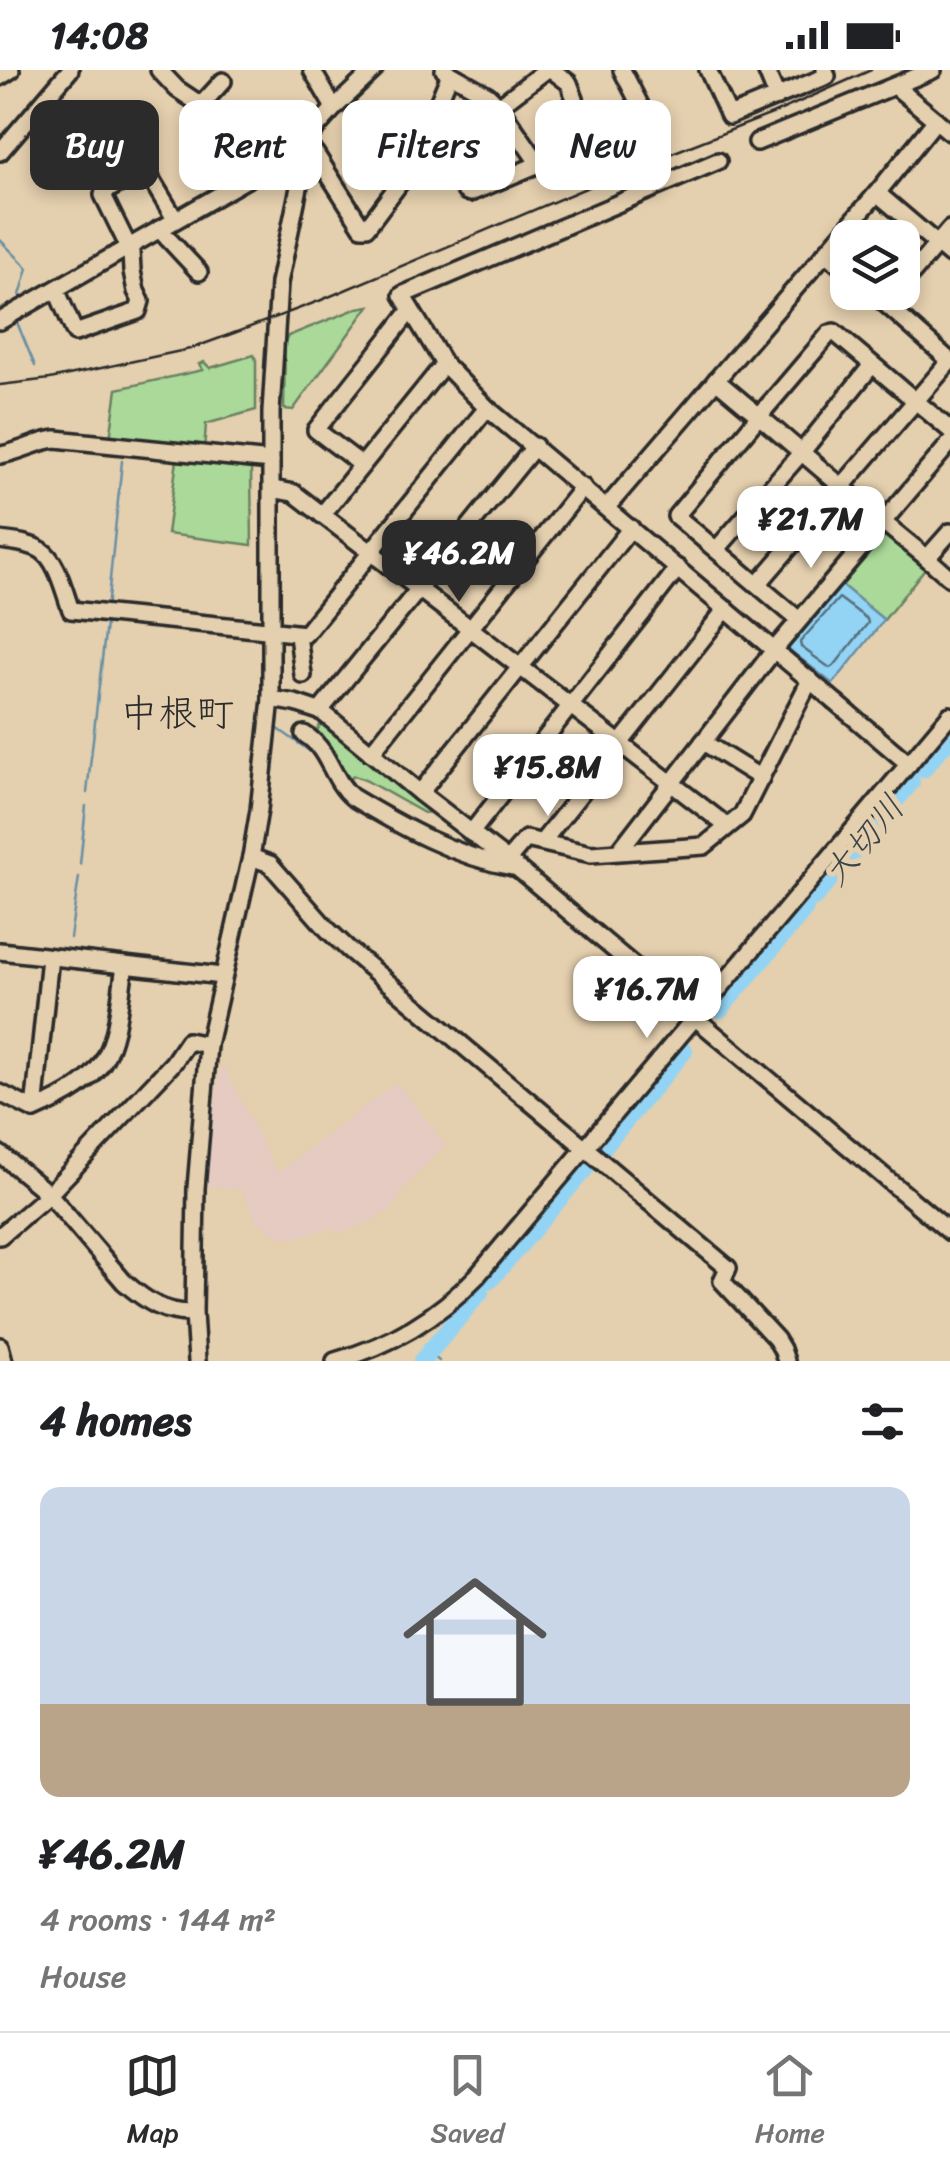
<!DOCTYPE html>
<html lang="en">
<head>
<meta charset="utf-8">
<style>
	:root { --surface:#fff; --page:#f6f6f6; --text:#202124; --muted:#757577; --line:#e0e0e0; --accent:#2b2b2b }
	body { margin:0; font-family:Sriracha,"Klee One",sans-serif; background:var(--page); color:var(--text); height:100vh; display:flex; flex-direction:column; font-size:38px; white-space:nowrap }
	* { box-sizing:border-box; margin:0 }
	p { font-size:32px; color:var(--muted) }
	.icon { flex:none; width:55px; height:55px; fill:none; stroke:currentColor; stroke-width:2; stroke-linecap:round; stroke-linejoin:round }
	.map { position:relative; height:1291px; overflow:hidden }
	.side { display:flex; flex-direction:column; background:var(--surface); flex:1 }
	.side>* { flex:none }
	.banner { position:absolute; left:30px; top:30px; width:890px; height:90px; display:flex; gap:20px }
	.tools { position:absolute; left:830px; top:150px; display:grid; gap:20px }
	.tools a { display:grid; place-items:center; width:90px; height:90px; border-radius:20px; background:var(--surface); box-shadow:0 5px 15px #0003; font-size:50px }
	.price { position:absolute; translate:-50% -85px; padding:0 22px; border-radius:20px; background:#fff; color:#222; font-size:32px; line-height:65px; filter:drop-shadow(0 2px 5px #0008) }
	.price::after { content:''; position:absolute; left:50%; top:60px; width:30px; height:22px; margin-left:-15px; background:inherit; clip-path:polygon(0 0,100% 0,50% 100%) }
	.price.selected { background:var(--accent); color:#fff }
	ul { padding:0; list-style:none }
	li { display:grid; align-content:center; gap:20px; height:530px; padding:0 40px }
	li+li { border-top:2px solid var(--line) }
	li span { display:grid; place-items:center; height:310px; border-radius:20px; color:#555 }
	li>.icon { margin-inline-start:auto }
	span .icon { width:180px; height:180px; fill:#fffc; stroke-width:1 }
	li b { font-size:42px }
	h2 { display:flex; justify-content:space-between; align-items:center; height:120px; padding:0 40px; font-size:42px }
	.pill { padding:0 35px; border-radius:20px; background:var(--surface); box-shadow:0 5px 15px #0003; font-size:35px; line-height:90px }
	.pill.selected { background:var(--accent); color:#fff }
	.status { display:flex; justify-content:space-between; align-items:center; height:70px; padding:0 50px; background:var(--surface); direction:ltr }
	.status svg { height:28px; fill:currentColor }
	.tab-bar { display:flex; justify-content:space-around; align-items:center; height:140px; border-top:2px solid var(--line); background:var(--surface); font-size:28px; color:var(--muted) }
	.tab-bar a { display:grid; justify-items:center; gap:5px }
	.tab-bar .selected { color:var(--accent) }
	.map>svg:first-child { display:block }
	.built { fill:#e5cbc1 }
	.green { fill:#aad999; stroke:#6a8262; stroke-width:2.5 }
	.water { fill:#93d4f5; stroke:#6990a4; stroke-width:2.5 }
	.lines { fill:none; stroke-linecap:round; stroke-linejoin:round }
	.shore { stroke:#556f7c; stroke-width:2.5 }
	.stream { stroke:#6990a4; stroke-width:2.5 }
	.river { stroke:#93d4f5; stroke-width:18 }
	.minor-casing { stroke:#2b2b2b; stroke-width:22 }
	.minor { stroke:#e4cfae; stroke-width:15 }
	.rail { stroke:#2b2b2b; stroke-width:2.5 }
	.labels { text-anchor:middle; stroke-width:10; stroke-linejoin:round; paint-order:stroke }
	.water-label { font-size:35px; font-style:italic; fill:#3b4449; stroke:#e4cfae }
	.quarter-label { font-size:38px; fill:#2b2b2b; stroke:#e4cfae }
</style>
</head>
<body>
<div class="status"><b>14:08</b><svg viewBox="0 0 49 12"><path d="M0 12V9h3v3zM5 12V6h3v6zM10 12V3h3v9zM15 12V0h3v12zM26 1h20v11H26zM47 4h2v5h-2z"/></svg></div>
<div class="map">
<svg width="950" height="1291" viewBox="0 0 950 1291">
	<rect width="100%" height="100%" fill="#e4cfae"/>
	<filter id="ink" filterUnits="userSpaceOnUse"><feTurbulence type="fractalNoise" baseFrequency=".01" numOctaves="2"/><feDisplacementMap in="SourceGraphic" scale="20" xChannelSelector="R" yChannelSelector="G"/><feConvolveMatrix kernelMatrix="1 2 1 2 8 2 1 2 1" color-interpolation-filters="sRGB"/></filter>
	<g filter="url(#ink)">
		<polygon class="built" points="220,998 225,998 277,1103 397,1012 446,1075 399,1123 402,1126 390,1140 367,1153 336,1165 333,1158 289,1169 282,1168 256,1150 242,1120 207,1116 204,1110"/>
		<g class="green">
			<polygon points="369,236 293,340 284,339 285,272 288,266 358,238"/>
			<polygon points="254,285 256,290 256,340 206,354 204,381 110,369 117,319 203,300 199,294 204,292 210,298"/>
			<polygon points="177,390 251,399 252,475 167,464"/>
			<polygon points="886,462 927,496 884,550 838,512 881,463"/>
			<polygon points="325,653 431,742 424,743 365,710 354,706 346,711 344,717 316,663 320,655"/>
		</g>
		<polygon class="water" points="838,512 884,550 833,614 787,578 787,570"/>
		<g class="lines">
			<polygon class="shore" points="839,528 867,549 868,553 834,596 830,598 801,577 800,572"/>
			<g class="stream">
				<polyline points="0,170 28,198 20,225 22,229"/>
				<polyline points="18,255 35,296"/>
				<polyline points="107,539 122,391"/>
				<polyline points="277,658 315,685"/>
				<polyline points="87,723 106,554"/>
				<polyline points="80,794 86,736"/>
				<polyline points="70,868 79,807"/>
				<polyline points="429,1283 439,1291"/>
			</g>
			<g class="river">
				<polyline points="923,699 950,667"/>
				<polyline points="814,828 911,712"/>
				<polyline points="720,939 805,839"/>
				<polyline points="598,1083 684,981"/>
				<polyline points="490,1210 588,1095"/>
				<polyline points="422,1291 480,1222"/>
			</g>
			<g class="minor-casing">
				<g id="minor">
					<polyline points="159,0 177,19 282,89"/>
					<polyline points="312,0 334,38"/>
					<polyline points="444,0 488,25 499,36 539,94"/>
					<polyline points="546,0 499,36 465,121 470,123 591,72 569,13 552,0"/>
					<polyline points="622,0 656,66"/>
					<polyline points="708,0 729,46 827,6 825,0"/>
					<polyline points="766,0 777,27"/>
					<polyline points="0,7 11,0"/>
					<polyline points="895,16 950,62"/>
					<polyline points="201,35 223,11"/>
					<polyline points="127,61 129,68 138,76 143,104"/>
					<polyline points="757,72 933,0"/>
					<polyline points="0,82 70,0"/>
					<polyline points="306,84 315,83 362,157 367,157 411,98 450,4"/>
					<polyline points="718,91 402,225 444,294 487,338 909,694"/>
					<polyline points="877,123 950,185"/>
					<polyline points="159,159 199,202"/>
					<polyline points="825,183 848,202"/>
					<polyline points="902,215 950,159"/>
					<polyline points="56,219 75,263 138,241 141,231 136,221 132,201 131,182 103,125 104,122 133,106 148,104 175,149"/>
					<polyline points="872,222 949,290"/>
					<polyline points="0,251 282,89 302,74 334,38 374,0"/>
					<polyline points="716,310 759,346 829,264 834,262 950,360"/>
					<polyline points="950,373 883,452 927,488 950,462"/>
					<path d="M0 385C20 382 37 371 56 369L271 391"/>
					<polyline points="362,395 316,360 411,240"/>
					<polyline points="272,419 294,423 727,756"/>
					<polyline points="607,437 877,123 936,50"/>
					<polyline points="322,445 444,294"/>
					<path d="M0 470C13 472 30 473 41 480 58 491 64 522 71 540L305 564 487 338"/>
					<polyline points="717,479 801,383 872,295"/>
					<polyline points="927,488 950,508"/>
					<polyline points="758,514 950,291"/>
					<polyline points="298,565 303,605"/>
					<polyline points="271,629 295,633 322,642 420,723 516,797 950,1162"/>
					<polyline points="322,642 323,637 535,376"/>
					<path d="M304 664C329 678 331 709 352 727 402 757 454 786 512 797"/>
					<polyline points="703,672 761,708"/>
					<polyline points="371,683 583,417"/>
					<polyline points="420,723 631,458"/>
					<polyline points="471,763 678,498"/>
					<polyline points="543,771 726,539"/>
					<polyline points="619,781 775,579 883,452 759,346 676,446 799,550"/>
					<polyline points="251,787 270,794 328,860 348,879 728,1198 722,1211 776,1269 782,1279 786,1291"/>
					<polyline points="507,791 526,769 591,784 704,776 742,745 810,610"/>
					<polyline points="0,881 222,906"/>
					<path d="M0 1023 34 1040C118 1005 113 977 125 895"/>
					<polyline points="34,1040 50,887"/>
					<path d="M0 1084 49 1124 124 1212C146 1231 164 1244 194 1243"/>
					<polyline points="0,1166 49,1124 173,993 188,971 208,975"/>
					<polyline points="0,1276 4,1291"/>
					<polyline points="197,1291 194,1243 196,1118 208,975 251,787 259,740 271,629 271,342 279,213 306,84 302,74"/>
					<path d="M335 1291C390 1276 438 1247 477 1206L950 645"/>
				</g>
			</g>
			<use href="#minor" class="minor"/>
			<polyline class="rail" points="0,315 50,309 190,279 234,263 319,231 626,101 772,44 871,0"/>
		</g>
	</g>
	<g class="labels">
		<g class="water-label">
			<text transform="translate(863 770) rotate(-50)" y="12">大切川</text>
		</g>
		<g class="quarter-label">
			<text x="177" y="656">中根町</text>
		</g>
	</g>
</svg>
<div class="tools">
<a><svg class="icon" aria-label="layers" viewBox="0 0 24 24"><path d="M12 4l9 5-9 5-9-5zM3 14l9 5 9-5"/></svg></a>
</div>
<b class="price" style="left:811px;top:501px">¥21.7M</b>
<b class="price selected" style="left:459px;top:535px">¥46.2M</b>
<b class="price" style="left:548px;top:749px">¥15.8M</b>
<b class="price" style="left:647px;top:971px">¥16.7M</b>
<div class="banner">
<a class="pill selected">Buy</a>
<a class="pill">Rent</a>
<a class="pill">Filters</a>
<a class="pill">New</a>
</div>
</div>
<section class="side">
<h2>4 homes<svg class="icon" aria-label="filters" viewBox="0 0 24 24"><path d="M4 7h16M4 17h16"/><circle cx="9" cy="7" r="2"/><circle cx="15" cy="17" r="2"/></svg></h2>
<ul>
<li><span style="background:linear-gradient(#c9d6e8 70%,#b9a48a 0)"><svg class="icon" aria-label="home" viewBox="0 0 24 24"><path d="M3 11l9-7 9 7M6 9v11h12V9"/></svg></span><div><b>¥46.2M</b><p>4 rooms · 144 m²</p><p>House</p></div></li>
</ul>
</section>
<nav class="tab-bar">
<a class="selected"><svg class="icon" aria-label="map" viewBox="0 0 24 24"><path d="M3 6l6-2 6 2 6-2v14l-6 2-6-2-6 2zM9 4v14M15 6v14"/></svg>Map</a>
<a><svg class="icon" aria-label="saved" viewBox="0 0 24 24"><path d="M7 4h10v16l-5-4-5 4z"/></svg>Saved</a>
<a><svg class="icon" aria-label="home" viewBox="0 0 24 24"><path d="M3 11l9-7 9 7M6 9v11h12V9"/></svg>Home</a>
</nav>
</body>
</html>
